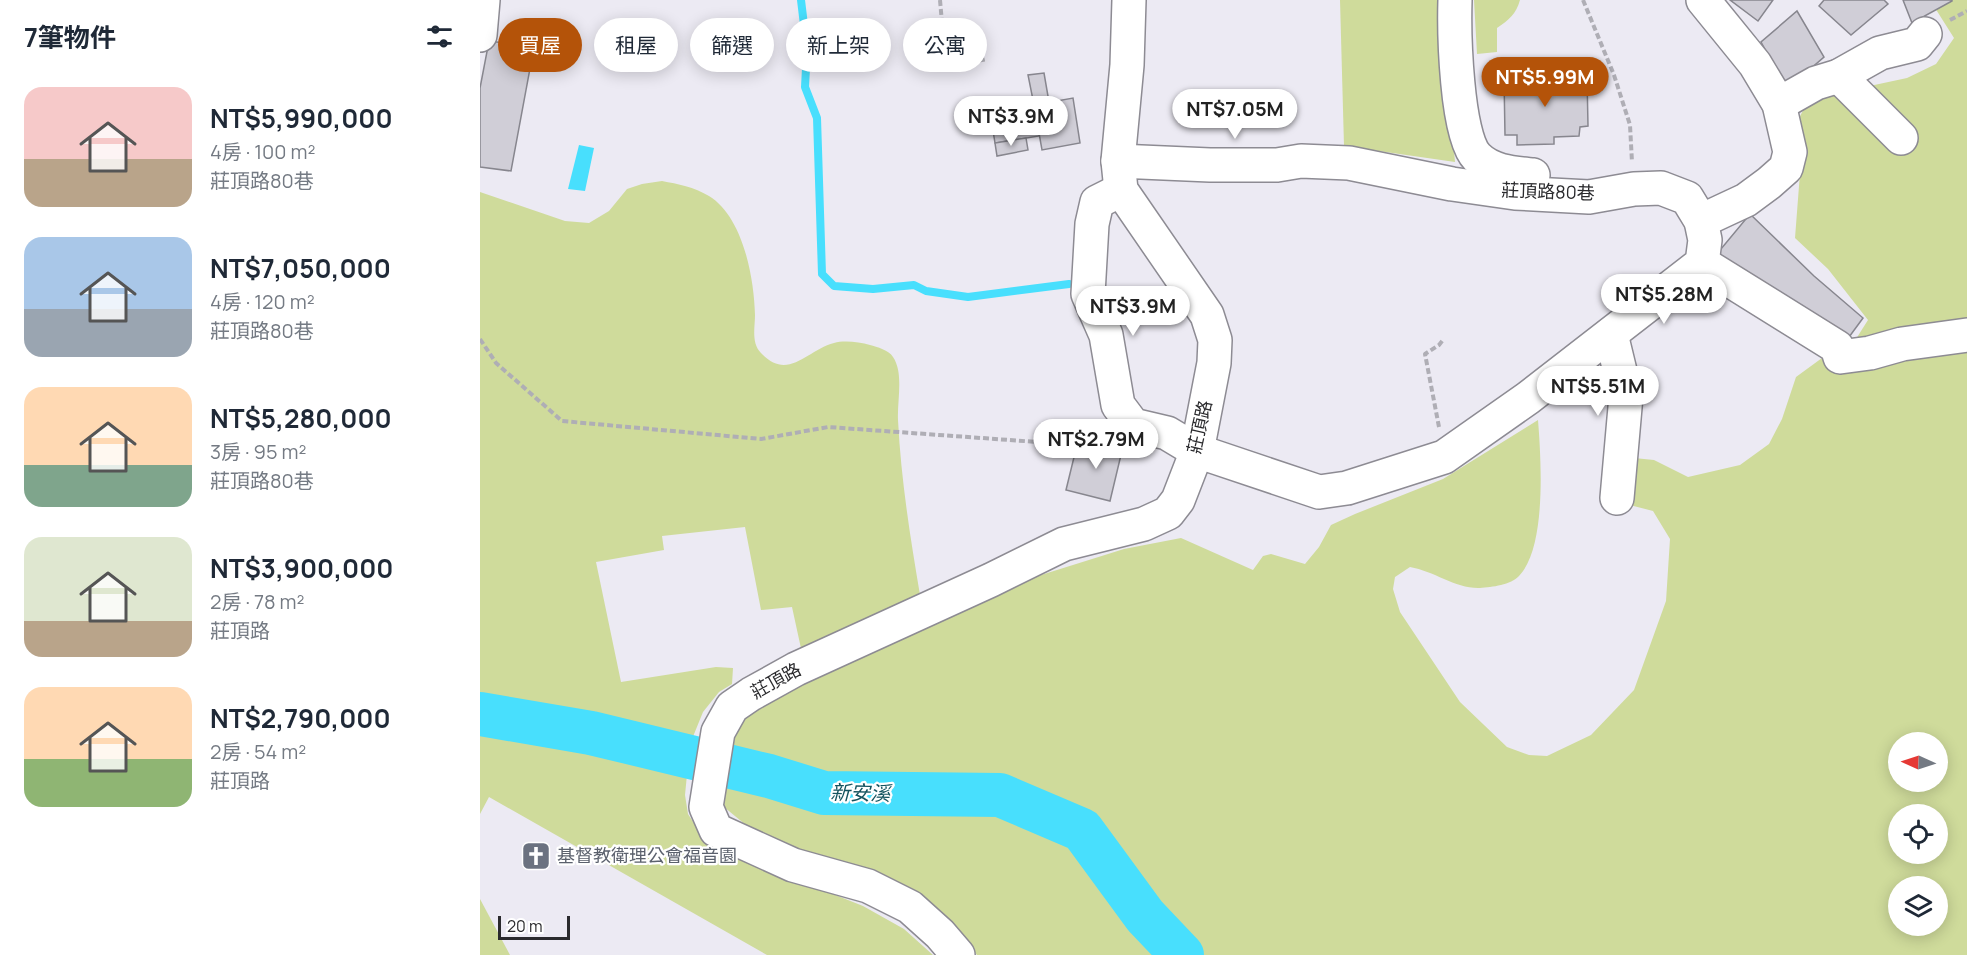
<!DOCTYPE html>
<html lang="zh-TW">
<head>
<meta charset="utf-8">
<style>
	:root { --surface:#fff; --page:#f2f2f3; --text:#1f2937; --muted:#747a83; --accent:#b45309 }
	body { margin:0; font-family:Manrope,"Noto Sans TC",sans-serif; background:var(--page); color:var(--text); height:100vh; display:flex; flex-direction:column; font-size:22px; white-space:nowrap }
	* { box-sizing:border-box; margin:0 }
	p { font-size:20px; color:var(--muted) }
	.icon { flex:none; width:33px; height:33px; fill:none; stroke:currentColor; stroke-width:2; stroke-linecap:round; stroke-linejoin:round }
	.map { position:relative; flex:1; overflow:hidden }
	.sheet { display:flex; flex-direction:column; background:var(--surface); width:480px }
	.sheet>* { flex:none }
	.top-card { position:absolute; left:18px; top:18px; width:570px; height:54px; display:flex; gap:12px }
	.needle { width:39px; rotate:273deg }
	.buttons { position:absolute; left:1408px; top:732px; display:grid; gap:12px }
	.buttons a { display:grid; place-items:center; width:60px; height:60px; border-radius:50%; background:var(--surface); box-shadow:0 3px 15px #0003; font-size:30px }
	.scale { position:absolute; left:18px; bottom:15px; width:72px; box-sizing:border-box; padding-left:6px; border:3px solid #2a2a2d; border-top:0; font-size:16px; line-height:21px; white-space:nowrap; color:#2a2a2d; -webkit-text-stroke:4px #fff; paint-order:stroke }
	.price { position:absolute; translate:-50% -51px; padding:0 14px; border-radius:21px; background:#fff; color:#222; font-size:20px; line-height:39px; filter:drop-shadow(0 2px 3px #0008) }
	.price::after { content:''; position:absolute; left:50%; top:36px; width:18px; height:14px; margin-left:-9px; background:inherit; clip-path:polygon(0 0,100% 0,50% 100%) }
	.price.selected { background:var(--accent); color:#fff }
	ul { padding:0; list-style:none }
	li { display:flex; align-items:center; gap:18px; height:150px; padding:0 24px }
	li span { display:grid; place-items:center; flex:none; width:168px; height:120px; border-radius:18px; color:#555 }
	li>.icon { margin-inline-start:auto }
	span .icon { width:72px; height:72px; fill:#fffc; stroke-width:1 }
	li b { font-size:26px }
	h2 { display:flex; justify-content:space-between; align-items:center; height:72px; padding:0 24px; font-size:26px }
	.tag { padding:0 21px; border-radius:27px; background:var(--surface); box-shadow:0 3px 15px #0003; font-size:21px; line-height:54px }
	.tag.selected { background:var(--accent); color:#fff }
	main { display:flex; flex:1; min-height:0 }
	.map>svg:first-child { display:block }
	.green { fill:#cfdb9b; fill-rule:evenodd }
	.water { fill:#48dffd }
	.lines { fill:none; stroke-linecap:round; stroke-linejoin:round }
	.stream { stroke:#48dffd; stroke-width:8 }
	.river { stroke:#48dffd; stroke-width:44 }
	.building { fill:#d0ced7; stroke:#87868e; stroke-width:1.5 }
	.minor-casing { stroke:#8d8b93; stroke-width:36 }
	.path { stroke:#afaeb5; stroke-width:4; stroke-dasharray:6 3; stroke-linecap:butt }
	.minor { stroke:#fff; stroke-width:33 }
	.labels { text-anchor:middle; stroke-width:4.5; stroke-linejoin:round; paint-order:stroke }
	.street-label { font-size:18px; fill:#2a2a2d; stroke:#fff }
	.worship-label { font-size:18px; fill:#5b616d; stroke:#fff; text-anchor:start }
	.water-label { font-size:20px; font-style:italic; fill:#14535f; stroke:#fff }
</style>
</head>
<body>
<main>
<section class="sheet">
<h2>7筆物件<svg class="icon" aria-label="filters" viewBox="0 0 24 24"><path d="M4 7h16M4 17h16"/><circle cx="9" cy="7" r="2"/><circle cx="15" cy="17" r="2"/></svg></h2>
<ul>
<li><span style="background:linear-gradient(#f6c9c9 60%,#b9a48a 0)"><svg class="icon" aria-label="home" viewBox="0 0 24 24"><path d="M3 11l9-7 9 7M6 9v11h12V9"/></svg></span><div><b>NT$5,990,000</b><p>4房 · 100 m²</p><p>莊頂路80巷</p></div></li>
<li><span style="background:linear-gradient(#a9c7e8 60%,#9aa5b1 0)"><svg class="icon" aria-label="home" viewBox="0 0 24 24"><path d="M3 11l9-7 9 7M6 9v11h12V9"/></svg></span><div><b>NT$7,050,000</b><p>4房 · 120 m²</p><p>莊頂路80巷</p></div></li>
<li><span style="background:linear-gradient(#ffd9b3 65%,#7fa58c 0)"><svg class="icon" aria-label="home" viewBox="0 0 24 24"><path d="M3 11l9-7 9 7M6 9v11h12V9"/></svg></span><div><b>NT$5,280,000</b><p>3房 · 95 m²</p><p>莊頂路80巷</p></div></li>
<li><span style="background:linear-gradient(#dfe7d0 70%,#b9a48a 0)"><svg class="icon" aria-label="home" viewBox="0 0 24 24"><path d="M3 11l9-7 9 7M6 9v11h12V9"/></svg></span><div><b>NT$3,900,000</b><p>2房 · 78 m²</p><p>莊頂路</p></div></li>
<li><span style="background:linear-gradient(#ffd9b3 60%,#8fb573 0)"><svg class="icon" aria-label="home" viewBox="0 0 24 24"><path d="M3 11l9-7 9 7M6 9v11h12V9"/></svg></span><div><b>NT$2,790,000</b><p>2房 · 54 m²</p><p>莊頂路</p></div></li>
</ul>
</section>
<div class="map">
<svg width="1487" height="955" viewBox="0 0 1487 955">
	<rect width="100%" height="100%" fill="#eceaf3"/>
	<g class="green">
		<polygon points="860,0 960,0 975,162 864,146"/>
		<path d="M994 0H1040C1036 14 1029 20 1017 28V52L997 54Z"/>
		<path d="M1450 0H1487V955H497L481 936 272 830 244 807 242 781 254 729 270 709 291 695 545 580 644 549 701 538 773 570 783 556 791 554 825 564 839 547 851 525 875 514 963 479 1058 420C1061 458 1067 547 1039 576 1031 585 1012 587 1000 588 976 589 954 571 930 567L915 577 913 589 920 612 980 702 1027 747 1049 755 1067 756 1111 735 1154 690 1186 601 1190 539 1173 511 1142 503 1144 457 1174 460 1208 477 1260 465 1289 444 1302 419 1316 377 1342 358 1369 350 1388 320 1348 269 1315 238 1322 147 1318 120 1328 101 1357 93 1427 78 1456 64 1474 38ZM1419 742H1458V782H1419ZM1419 814H1458V854H1419ZM1419 886H1458V926H1419Z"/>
		<path d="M182 181C198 184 214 187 229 196 263 217 274 277 275 315 275 327 271 343 281 353 308 382 327 350 354 343 364 340 379 342 390 345 397 347 409 350 413 357 424 373 417 401 418 420 421 479 430 536 440 595L322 653 312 607 281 610 265 527 182 536 184 550 116 562 141 682 236 667 253 668 252 684 239 692 223 712 210 744 205 795 208 814 217 828 229 840 305 875 383 906 424 929 453 955H287L9 797 0 814V192L85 221 109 223 129 211 147 189 162 184Z"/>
		<polygon points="0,899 30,955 0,955"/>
	</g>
	<polygon class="water" points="99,145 114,148 105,191 88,189"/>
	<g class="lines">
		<polyline class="stream" points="321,0 327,50 325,87 337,118 342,274 354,286 393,289 434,285 446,291 488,297 589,284"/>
		<polyline class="river" points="0,714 111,733 289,776 344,793 520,795 602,830 665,916 702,955"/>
	</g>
	<g class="building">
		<polygon points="1250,0 1293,0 1278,21"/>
		<polygon points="1344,0 1404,0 1408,4 1371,35 1339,6"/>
		<polygon points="1423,0 1472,0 1472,1 1432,23"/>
		<polygon points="1317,11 1344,57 1307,89 1281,42"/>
		<polygon points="9,41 54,47 31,171 0,167 0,88"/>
		<polygon points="564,73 569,102 554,105 548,75"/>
		<polygon points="1107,77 1108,126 1100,127 1099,136 1074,137 1074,144 1037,145 1037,135 1025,135 1024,78"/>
		<polygon points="593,98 600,143 562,150 554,105"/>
		<polygon points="554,105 559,136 515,143 510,112"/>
		<polygon points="546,138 548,150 517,156 515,143"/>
		<polygon points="1270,214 1334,276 1383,318 1361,348 1231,261"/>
		<polygon points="645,438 630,501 586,490 596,449"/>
	</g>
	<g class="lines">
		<g class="minor-casing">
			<g id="minor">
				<path d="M975 0C974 31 976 136 997 157 1012 172 1033 173 1053 175"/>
				<polyline points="0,35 3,0"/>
				<polyline points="1359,76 1421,138"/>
				<polyline points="1299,104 1336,83 1359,76 1400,53 1437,44 1445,34"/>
				<polyline points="638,161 730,165 797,165 821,161 869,163 972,184 1035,193 1109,197 1154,189 1181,188 1207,198 1221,221 1225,240 1222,263 1048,398 964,457 867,488 839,492 717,451 687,433 653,425 638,405 626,335 608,294 612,224 617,202 641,190"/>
				<polyline points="1221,221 1266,200 1289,183 1306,168 1310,152 1299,104 1275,64 1223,0"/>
				<polyline points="1222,263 1357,347 1360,357 1390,353 1422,344 1487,335"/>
				<polyline points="1131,334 1146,396 1137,498"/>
				<polyline points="478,955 460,934 430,907 388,886 313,865 236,830 226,807 238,732 252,707 271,694 316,669 511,580 584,544 664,524 688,513 698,500 717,451 734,363 735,340 727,315 641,190 638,161 647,65 649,0"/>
			</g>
		</g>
		<g class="path">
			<polyline points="460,0 463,34 477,31 482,64 507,59"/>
			<polyline points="1103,0 1134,75 1150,125 1152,162"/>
			<polyline points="1470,20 1487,11"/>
			<polyline points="0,339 16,363 82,421 281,439 348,427 585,444 618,442 627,437"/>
			<polyline points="959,427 945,354 959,345 963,340"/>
		</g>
		<use href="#minor" class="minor"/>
	</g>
	<defs>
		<g id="church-square" transform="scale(1.5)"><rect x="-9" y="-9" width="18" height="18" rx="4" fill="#6b7280" stroke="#fff"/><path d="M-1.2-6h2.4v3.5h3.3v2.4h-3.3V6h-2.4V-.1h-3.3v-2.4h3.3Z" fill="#fff"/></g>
	</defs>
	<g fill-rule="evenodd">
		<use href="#church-square" x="56" y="856"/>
	</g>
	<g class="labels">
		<g class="street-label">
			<text transform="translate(1068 192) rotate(2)" y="6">莊頂路80巷</text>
			<text transform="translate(720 427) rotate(-77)" y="6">莊頂路</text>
			<text transform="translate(296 681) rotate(-29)" y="6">莊頂路</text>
		</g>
		<g class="worship-label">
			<text x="77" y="862">基督教衛理公會福音園</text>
		</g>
		<g class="water-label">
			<text transform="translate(380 793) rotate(1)" y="7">新安溪</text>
		</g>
	</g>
</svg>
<div class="buttons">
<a><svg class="needle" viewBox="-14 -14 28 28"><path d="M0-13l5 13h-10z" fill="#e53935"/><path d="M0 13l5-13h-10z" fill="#747a83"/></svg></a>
<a><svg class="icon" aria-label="locate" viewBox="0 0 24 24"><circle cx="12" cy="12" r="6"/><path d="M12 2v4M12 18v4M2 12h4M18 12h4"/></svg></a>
<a><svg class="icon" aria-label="layers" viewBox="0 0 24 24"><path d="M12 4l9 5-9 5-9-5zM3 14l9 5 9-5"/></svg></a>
</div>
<div class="scale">20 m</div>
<b class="price selected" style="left:1065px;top:108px">NT$5.99M</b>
<b class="price" style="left:755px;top:140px">NT$7.05M</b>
<b class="price" style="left:531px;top:147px">NT$3.9M</b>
<b class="price" style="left:1184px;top:325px">NT$5.28M</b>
<b class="price" style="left:653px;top:337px">NT$3.9M</b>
<b class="price" style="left:1118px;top:417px">NT$5.51M</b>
<b class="price" style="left:616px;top:470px">NT$2.79M</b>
<div class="top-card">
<a class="tag selected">買屋</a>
<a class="tag">租屋</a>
<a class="tag">篩選</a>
<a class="tag">新上架</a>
<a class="tag">公寓</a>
</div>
</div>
</main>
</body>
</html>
